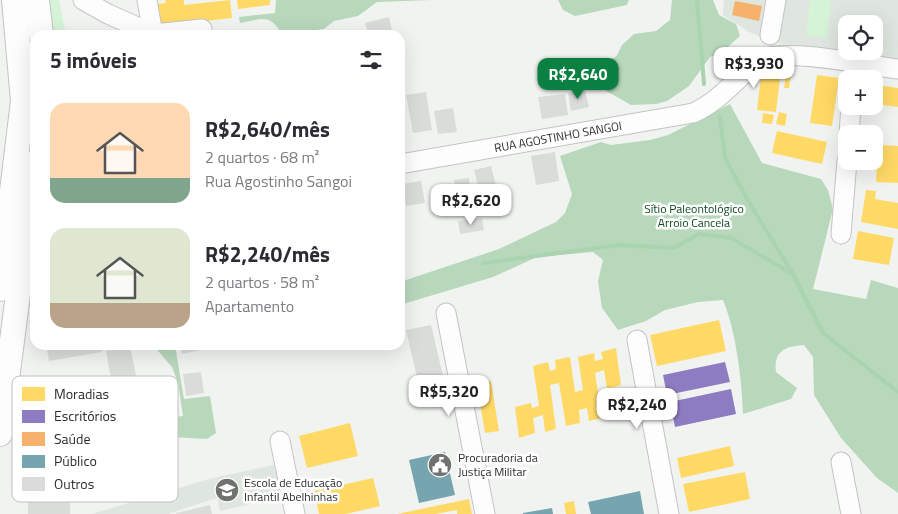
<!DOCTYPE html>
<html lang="pt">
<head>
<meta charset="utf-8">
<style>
	:root { --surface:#fff; --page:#f7f7f7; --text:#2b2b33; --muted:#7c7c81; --accent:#0b8043 }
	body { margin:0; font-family:"Titillium Web",sans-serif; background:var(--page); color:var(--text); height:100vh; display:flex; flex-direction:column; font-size:19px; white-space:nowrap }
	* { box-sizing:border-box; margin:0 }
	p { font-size:16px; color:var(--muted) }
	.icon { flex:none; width:28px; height:28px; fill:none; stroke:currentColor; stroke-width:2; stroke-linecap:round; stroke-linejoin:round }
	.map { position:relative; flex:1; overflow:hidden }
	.sheet { position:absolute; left:30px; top:30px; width:375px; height:320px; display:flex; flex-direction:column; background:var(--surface); border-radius:15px; box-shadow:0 5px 20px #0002 }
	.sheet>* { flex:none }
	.tools { position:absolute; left:838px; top:15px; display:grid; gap:10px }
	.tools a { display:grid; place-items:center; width:45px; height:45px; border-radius:10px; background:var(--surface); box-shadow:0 5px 20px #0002; font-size:25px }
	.price { position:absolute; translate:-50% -42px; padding:0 11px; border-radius:10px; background:#fff; color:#222; font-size:16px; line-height:32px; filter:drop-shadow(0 1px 2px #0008) }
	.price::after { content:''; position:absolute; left:50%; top:30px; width:15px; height:11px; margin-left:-8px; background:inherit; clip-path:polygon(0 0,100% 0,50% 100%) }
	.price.active { background:var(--accent); color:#fff }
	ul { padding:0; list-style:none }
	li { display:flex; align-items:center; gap:15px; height:125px; padding:0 20px }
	li span { display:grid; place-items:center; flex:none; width:140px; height:100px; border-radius:15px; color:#555 }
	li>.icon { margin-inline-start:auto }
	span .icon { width:60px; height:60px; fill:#fffc; stroke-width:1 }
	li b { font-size:21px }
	h2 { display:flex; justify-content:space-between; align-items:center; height:60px; padding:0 20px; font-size:21px }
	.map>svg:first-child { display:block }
	.built { fill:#dfe5df; fill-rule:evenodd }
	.green { fill:#d4f3d7 }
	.forest { fill:#b8d8bc }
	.homes { fill:#ffd966 }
	.offices { fill:#8e7cc3 }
	.health { fill:#f6b26b }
	.public { fill:#76a5af }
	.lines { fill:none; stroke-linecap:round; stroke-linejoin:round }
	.stream { stroke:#aad3b0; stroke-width:4 }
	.building { fill:#dadcda }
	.minor-casing { stroke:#c2c4c2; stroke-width:21 }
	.major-casing { stroke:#c2c4c2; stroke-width:26 }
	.minor { stroke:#fdfdfd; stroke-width:19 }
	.major { stroke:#fdfdfd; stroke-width:24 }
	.labels { text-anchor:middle; stroke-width:5; stroke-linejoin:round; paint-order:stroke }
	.street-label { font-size:12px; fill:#2b2d2b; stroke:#fff }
	.park-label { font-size:12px; fill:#09491c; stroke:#fff }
	.poi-label { font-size:12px; fill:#2b2d2b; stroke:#fff; text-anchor:start }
	.key { fill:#fff; stroke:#bfc0bf; stroke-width:1 }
	.key-label { font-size:14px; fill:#2b2d2b }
</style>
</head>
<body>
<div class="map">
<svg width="898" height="514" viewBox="0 0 898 514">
	<rect width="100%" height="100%" fill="#f1f3f1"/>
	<g class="built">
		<path d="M724 0H898V61L772 42 749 32 723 15ZM846 24H874V51H846Z"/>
		<polygon points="274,465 281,497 220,511 217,498 167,514 91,514 213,478"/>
	</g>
	<g class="green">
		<polygon points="49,0 59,0 66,35 53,35"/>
		<polygon points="810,0 831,0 827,38 806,35"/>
	</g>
	<g class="forest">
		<path d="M276 0H431L377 2 358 16 334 21 324 29 293 33 280 31C268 13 259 20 240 23L239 17 275 13Z"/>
		<polygon points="558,0 629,0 627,5 575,16 563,10"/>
		<polygon points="672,0 713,0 719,15 736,24 740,36 721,53 710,57 689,86 667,101 656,104 631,105 589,81 586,70 603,68 609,63 617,55 622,45 634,34 656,31 670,20"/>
		<path d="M730 104 762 163 821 179 828 190 833 209 813 289 866 299 871 280 898 288V493L877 478 841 438 814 395 813 357 804 345C786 346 773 351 776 372L797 388 791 399 743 414C742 381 736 331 723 300L698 302 665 310 646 321 618 330 602 308 598 281 603 260 593 252 537 257 493 277 400 305V282L499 249 556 222 565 213 572 194 560 156 601 142 611 145 650 140 668 135Z"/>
		<polygon points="153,345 175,345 184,399 210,396 216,433 207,439 136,435 91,445 87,437 118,423 122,405 137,400 142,420 183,416 178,383 172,367"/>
	</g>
	<g class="homes">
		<polygon points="165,0 184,0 184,5 230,0 232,18 159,26 156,4 166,3"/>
		<polygon points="237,0 270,0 270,5 238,9"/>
		<polygon points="786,74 791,74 789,88 784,88"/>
		<polygon points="817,75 839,78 832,126 810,123"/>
		<polygon points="761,76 780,79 776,112 757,110"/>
		<polygon points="877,85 898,88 898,107 875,104"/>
		<polygon points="779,112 787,114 785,126 776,124"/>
		<polygon points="763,113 774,115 772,124 762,123"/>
		<polygon points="777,131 827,142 822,164 772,153"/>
		<polygon points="878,145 898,146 898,183 876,182"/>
		<polygon points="866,190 876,191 875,199 898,203 898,229 861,222"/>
		<polygon points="858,231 894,238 889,265 853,259"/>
		<polygon points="719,320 726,351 657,366 650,335"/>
		<polygon points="616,348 621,385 607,389 604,370 595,373 602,418 589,421 587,408 579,410 580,423 566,426 559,383 550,385 556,429 545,432 543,415 533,418 535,433 519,438 515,407 531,403 532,408 539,406 533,366 548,362 550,371 556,369 555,360 570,357 575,392 583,390 578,357 594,353 595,361 603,359 601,352"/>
		<polygon points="491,381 499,431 485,433 477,384"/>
		<polygon points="350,423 358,456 307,468 299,436"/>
		<polygon points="730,446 734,466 681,478 677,458"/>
		<polygon points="745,472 750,499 689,512 683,484"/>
		<polygon points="373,478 380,506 346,514 319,514 314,491"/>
		<polygon points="469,499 472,514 457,514 457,510 435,514 397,514"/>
		<polygon points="574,501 576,514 566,514 564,503"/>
	</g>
	<g class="offices">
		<polygon points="725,362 730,382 667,395 663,375"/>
		<polygon points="731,389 736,414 675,427 670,402"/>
	</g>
	<polygon class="health" points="735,1 762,6 759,21 732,15"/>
	<g class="public">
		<polygon points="445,452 455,495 419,503 409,460"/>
		<polygon points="640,491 644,514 591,514 588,502"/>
		<polygon points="552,508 553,514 523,514 523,513"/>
	</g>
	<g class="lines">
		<g class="stream">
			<polyline points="697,0 704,84"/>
			<polyline points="720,117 725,158 750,204 793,274 823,333 898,392"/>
			<polyline points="483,263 619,245 674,248 699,234 731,238 791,273"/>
		</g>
	</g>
	<g class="building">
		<polygon points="389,17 393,35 369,35 365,23"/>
		<polygon points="585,90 589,107 571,111 568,93"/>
		<polygon points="426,92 432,130 413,133 406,95"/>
		<polygon points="565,94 568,115 542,119 538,97"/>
		<polygon points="453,108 457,132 438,134 434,111"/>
		<polygon points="555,152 559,181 536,185 531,156"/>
		<polygon points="491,166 497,190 480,194 474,170"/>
		<polygon points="469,178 472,198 457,200 454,180"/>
		<polygon points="421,181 425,203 406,206 402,184"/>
		<polygon points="482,218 484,230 460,234 458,221"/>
		<polygon points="431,325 444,380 419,386 406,330"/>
		<polygon points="46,345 101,345 102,352 49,361"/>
		<polygon points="180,345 204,345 205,349 182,354"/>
		<polygon points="130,346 138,385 113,390 106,351"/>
		<polygon points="201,372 204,393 186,396 183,374"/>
		<polygon points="28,499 70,500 70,514 28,514"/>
		<polygon points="210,505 212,514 176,514 176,513"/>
	</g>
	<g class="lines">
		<g class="minor-casing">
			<g id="minor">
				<polyline points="83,0 108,14 153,34 202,29"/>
				<polyline points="147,0 153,34"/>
				<polyline points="770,35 776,0"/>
				<polyline points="849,134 851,106"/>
				<path d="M400 164 693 113C721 101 737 76 762 60 782 47 872 66 898 69"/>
				<polyline points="841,234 847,161"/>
				<polyline points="446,313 485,514"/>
				<polyline points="637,340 669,514"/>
				<polyline points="280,441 295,514"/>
				<polyline points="841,462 851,514"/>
			</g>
		</g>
		<g class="major-casing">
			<g id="major">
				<polyline points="37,0 41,35"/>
				<polyline points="0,289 23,101 14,0"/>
				<polyline points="0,434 35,162"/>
			</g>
		</g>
		<use href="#minor" class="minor"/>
		<use href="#major" class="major"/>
	</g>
	<defs>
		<g id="civic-disc" transform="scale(1.25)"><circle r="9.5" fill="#707270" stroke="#fff"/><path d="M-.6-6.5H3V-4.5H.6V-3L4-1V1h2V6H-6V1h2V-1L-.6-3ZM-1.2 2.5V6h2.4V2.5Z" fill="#fff"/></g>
		<g id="school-disc" transform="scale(1.25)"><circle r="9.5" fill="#707270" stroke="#fff"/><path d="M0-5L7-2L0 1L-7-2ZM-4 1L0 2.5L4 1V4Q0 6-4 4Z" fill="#fff"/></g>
	</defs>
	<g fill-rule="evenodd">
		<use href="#civic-disc" x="440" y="465"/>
		<use href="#school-disc" x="227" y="490"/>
	</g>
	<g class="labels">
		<g class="street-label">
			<text transform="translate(558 137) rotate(-10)" y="4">RUA AGOSTINHO SANGOI</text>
		</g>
		<g class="park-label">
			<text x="694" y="213">Sítio Paleontológico<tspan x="694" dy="14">Arroio Cancela</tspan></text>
		</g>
		<g class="poi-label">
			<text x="458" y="462">Procuradoria da<tspan x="458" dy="14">Justiça Militar</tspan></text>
			<text x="244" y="487">Escola de Educação<tspan x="244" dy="14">Infantil Abelhinhas</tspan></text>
		</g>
	</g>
	<rect x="12" y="376" width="166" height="126" rx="8" class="key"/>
	<rect x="22" y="387" width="23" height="14" fill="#ffd966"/>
	<rect x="22" y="410" width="23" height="13" fill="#8e7cc3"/>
	<rect x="22" y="432" width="23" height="14" fill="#f6b26b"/>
	<rect x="22" y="455" width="23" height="13" fill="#76a5af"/>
	<rect x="22" y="477" width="23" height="14" fill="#dadcda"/>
	<g class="key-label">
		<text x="54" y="399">Moradias</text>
		<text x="54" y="421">Escritórios</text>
		<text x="54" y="444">Saúde</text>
		<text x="54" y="466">Público</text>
		<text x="54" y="489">Outros</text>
	</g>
</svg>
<div class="tools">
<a><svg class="icon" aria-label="locate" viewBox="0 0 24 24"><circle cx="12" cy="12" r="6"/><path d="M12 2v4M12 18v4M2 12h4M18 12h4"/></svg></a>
<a>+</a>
<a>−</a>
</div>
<b class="price" style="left:754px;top:89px">R$3,930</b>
<b class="price active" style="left:578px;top:100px">R$2,640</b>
<b class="price" style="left:471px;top:226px">R$2,620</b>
<b class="price" style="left:449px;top:417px">R$5,320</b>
<b class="price" style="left:637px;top:430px">R$2,240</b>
<section class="sheet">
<h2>5 imóveis<svg class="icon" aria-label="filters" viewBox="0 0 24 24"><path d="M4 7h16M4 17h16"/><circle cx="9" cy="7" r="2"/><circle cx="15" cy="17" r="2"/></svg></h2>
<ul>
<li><span style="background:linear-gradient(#ffd9b3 75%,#7fa58c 0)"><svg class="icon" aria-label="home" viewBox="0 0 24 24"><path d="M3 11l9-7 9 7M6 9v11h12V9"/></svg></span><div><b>R$2,640/mês</b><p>2 quartos · 68 m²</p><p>Rua Agostinho Sangoi</p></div></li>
<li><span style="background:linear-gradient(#dfe7d0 75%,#b9a48a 0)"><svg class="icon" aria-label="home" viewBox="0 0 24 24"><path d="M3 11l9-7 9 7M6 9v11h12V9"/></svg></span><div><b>R$2,240/mês</b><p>2 quartos · 58 m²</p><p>Apartamento</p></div></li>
</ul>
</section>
</div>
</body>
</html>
